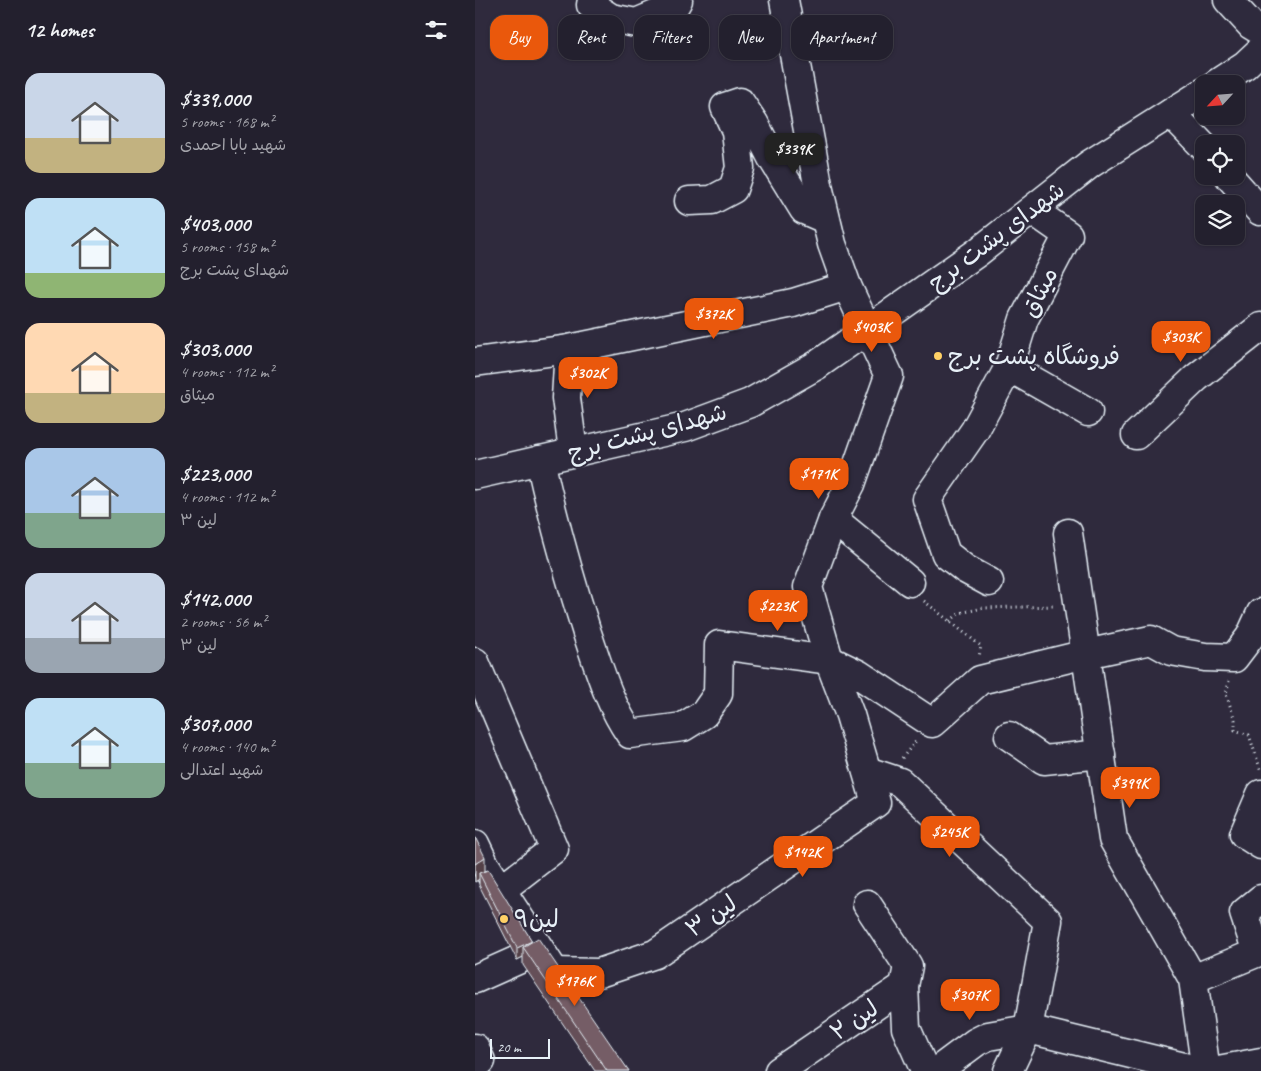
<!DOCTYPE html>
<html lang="en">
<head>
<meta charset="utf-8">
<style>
	:root { --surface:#23202e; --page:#2b2836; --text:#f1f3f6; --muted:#a3a3aa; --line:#403e4a; --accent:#ea580c }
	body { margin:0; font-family:Caveat,"Playpen Sans Arabic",sans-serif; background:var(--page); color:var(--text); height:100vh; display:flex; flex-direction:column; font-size:19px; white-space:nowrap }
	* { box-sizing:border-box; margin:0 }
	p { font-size:16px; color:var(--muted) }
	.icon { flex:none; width:28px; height:28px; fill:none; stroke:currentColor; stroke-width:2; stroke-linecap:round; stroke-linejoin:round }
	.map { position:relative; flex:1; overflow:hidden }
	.details { display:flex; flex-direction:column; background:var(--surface); width:475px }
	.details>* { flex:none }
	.hud { position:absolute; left:15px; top:15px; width:475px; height:45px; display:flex; gap:10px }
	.needle { width:32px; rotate:244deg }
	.tools { position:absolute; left:720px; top:75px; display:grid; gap:10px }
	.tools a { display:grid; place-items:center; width:50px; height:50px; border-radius:10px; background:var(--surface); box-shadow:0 1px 4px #0004,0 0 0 1px var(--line); font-size:25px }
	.scale { position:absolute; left:15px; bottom:12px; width:60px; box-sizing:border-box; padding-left:5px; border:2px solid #e8f1f8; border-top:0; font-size:14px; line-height:18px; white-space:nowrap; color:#e8f1f8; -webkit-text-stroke:4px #2f2a3d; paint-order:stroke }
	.price { position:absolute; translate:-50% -42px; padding:0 11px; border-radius:10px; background:var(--accent); color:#fff; font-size:16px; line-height:32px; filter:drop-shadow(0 1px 2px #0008) }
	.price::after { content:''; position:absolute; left:50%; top:30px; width:15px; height:11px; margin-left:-8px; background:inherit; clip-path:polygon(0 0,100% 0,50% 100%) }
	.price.active { background:#222; color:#fff }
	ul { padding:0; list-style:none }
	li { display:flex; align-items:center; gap:15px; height:125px; padding:0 25px }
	li span { display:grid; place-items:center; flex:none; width:140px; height:100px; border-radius:15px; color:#555 }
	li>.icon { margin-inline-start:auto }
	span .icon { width:60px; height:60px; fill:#fffc; stroke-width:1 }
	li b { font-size:21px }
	h2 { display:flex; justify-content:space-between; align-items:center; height:60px; padding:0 25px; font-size:21px }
	.pill { padding:0 18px; border-radius:15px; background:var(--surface); box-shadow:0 1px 4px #0004,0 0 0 1px var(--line); font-size:18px; line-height:45px }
	.pill.active { background:var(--accent); color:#fff }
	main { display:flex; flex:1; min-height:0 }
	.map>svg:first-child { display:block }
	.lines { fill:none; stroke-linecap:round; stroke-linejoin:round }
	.minor-casing { stroke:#e8f1f8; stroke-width:31 }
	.path { stroke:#e8f1f8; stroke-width:3; stroke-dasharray:1 4; stroke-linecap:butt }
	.minor { stroke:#2f2a3d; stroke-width:28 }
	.wall { fill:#655058; stroke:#e8f1f8 }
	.shaded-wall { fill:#524147; stroke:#e8f1f8 }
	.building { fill:#755d66; stroke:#e8f1f8 }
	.poi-dot { fill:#ffd166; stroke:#2f2a3d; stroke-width:2 }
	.labels { text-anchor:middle; stroke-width:4; stroke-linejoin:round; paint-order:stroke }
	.street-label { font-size:24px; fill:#e8f1f8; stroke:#2f2a3d }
	.poi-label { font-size:24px; fill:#e8f1f8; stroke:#2f2a3d; text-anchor:start }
</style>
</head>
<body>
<main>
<section class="details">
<h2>12 homes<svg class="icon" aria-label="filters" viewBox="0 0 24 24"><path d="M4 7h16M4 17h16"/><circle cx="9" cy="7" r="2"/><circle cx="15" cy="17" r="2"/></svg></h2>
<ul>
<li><span style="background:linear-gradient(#c9d6e8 65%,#c2b280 0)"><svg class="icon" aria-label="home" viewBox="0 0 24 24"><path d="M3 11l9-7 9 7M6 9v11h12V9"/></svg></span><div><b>$339,000</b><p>5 rooms · 168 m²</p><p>شهید بابا احمدی</p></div></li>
<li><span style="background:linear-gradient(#bfe0f5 75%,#8fb573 0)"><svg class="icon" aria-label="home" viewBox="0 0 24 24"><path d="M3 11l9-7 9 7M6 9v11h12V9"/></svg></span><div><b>$403,000</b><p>5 rooms · 158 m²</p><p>شهدای پشت برج</p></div></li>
<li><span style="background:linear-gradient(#ffd9b3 70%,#c2b280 0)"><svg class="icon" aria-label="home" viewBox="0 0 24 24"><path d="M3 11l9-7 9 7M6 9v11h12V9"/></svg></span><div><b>$303,000</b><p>4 rooms · 112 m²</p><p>میثاق</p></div></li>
<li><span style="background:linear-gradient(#a9c7e8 65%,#7fa58c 0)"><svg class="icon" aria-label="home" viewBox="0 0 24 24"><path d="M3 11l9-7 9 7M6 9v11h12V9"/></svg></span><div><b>$223,000</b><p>4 rooms · 112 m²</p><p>لین ۳</p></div></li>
<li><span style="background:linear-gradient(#c9d6e8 65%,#9aa5b1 0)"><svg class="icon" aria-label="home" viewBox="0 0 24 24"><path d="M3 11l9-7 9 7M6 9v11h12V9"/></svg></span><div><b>$142,000</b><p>2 rooms · 56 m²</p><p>لین ۳</p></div></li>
<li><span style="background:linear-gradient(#bfe0f5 65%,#7fa58c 0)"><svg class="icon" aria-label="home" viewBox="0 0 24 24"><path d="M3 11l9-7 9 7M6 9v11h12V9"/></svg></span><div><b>$307,000</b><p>4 rooms · 140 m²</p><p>شهید اعتدالی</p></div></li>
</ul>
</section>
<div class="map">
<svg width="786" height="1071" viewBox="0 0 786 1071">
	<rect width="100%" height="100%" fill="#2f2a3d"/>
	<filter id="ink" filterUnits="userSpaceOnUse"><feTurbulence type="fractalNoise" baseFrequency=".02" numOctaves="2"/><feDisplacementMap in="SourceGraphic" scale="10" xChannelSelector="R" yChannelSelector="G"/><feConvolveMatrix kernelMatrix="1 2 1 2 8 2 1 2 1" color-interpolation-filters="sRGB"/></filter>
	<g filter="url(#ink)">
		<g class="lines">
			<g class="minor-casing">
				<g id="minor">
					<polyline points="117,0 116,5 136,18 161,23 199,7 203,0"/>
					<polyline points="753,0 776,25 786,31"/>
					<polyline points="741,84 770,65 786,50"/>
					<polyline points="696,113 729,147"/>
					<polyline points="754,176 785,211"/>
					<polyline points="214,201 237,200 258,189 265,168 261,131 250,107 265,102 279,123 297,158 329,210 350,219"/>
					<polyline points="94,349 91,398 98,451"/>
					<polyline points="0,362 94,349 318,303 372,286"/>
					<polyline points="534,367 613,412"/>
					<polyline points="661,435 721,378 786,327"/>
					<path d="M65 460C78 519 94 576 112 633 124 668 134 704 155 734L208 727 229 714 243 694 244 645 354 660 383 674 457 723 505 680 611 654 676 640 696 651 730 657 759 658 775 637 786 613"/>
					<polyline points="0,475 210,427 275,403 342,365 503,252 615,164 729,92"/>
					<polyline points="358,519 435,582"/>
					<polyline points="593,533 638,839 718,979 731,1071"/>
					<polyline points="514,582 490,569 471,554 452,499 500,430 534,367 549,319 593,235 557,210"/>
					<polyline points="0,662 79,849 26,890"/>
					<polyline points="534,736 569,760 626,754"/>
					<polyline points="392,771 425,782 573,921 553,1029 513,1036 501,1042 462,1071"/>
					<polyline points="786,794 769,834 786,845"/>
					<polyline points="0,844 10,865 79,971"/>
					<polyline points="392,904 433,966 429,986 431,1028 450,1071"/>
					<polyline points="782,952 769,913 786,899"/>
					<polyline points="79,972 124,973 180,954 401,803 375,715 354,660 333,587 358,519 376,484 414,376 372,286 357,244 344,190 309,0"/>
					<polyline points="0,979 65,950"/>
					<polyline points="718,979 786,951"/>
					<polyline points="0,1048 6,1061"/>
					<polyline points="304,1071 429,986"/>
					<polyline points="533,1071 553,1029 726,1071"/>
					<polyline points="738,1071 786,1062"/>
				</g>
			</g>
			<g class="path">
				<polyline points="449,601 506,646 504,657"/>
				<polyline points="475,621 485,613 508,608 581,606"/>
				<polyline points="754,681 751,694 760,720 760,730 774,735 786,771"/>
				<polyline points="427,758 442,740"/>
			</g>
			<use href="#minor" class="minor"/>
		</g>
		<polygon class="wall" points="0,837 10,871 57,941 154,1071 120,1071 48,965 48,957 42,960 4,885 4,879 0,882"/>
		<g class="shaded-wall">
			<polygon points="10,857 10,875 4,873 4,879 0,882 0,864"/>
			<polygon points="57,941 57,953 48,947 48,957 42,960 42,948"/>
		</g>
		<g class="building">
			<polygon points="0,837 10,857 0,864"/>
			<polygon points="13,870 57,941 42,948 4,873"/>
			<polygon points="63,938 154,1071 132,1071 48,947"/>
		</g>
	</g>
	<g class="poi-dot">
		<circle cx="463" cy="356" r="5"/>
		<circle cx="29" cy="919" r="5"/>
	</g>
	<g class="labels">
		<g class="street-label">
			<text transform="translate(521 236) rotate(-37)" y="8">شهدای پشت برج</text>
			<text transform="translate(564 292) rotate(-63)" y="8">میثاق</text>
			<text transform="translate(172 432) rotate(-15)" y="8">شهدای پشت برج</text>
			<text transform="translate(236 916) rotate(-34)" y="8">لین ۳</text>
			<text transform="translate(379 1020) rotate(-34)" y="8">لین ۲</text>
		</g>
		<g class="poi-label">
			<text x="473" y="364">فروشگاه پشت برج</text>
			<text x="39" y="927">لین۹</text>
		</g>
	</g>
</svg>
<div class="tools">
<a><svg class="needle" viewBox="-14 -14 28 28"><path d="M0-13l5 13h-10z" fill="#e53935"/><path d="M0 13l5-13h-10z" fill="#a3a3aa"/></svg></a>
<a><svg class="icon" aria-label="locate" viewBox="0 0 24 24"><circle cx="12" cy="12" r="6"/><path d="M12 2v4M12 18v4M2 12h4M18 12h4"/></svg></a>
<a><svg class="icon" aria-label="layers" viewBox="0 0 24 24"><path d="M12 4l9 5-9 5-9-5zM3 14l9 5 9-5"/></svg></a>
</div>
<div class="scale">20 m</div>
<b class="price active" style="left:319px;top:175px">$339K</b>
<b class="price" style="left:239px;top:340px">$372K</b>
<b class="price" style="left:397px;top:353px">$403K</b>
<b class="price" style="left:706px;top:363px">$303K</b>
<b class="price" style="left:113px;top:399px">$302K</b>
<b class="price" style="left:344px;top:500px">$171K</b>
<b class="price" style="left:303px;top:632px">$223K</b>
<b class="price" style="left:655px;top:809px">$399K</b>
<b class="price" style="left:475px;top:858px">$245K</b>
<b class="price" style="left:328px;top:878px">$142K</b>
<b class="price" style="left:100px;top:1007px">$176K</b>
<b class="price" style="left:495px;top:1021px">$307K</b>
<div class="hud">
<a class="pill active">Buy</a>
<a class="pill">Rent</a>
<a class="pill">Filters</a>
<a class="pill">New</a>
<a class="pill">Apartment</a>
</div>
</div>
</main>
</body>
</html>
